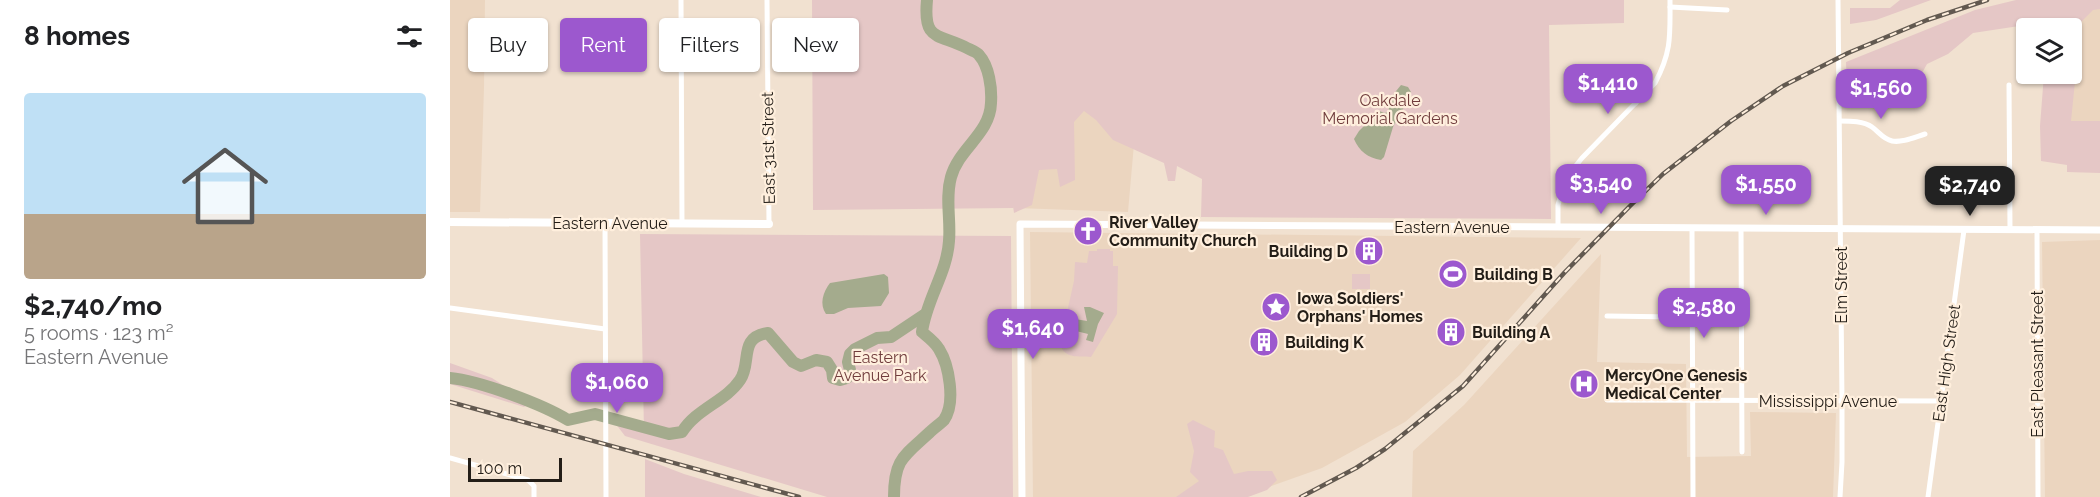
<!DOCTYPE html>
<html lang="en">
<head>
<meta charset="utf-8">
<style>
	:root { --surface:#fff; --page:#f6f6f6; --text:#202124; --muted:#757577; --accent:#9c58ce }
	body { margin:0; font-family:Raleway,sans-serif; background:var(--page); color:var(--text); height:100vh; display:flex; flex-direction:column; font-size:22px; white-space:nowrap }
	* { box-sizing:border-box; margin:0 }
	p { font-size:20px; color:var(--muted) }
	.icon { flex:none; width:33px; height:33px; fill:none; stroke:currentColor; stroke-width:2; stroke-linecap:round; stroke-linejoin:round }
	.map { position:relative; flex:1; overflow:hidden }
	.drawer { display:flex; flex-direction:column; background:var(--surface); width:450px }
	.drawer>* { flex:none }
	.hud { position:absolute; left:18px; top:18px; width:570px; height:54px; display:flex; gap:12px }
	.buttons { position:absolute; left:1566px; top:18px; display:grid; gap:12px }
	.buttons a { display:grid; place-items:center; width:66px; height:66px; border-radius:6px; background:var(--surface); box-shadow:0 2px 4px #0004; font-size:30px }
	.scale { position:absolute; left:18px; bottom:15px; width:94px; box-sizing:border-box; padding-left:6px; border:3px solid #231d17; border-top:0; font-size:16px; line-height:21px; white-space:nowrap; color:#231d17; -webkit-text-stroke:4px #ffefdd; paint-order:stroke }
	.price { position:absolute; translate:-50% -51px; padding:0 14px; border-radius:12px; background:var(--accent); color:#fff; font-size:20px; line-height:39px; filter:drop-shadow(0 2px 3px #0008) }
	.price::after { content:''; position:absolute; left:50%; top:36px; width:18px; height:14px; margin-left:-9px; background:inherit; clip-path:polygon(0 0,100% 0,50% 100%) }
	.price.selected { background:#222; color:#fff }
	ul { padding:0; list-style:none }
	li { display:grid; align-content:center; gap:12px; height:318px; padding:0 24px }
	li span { display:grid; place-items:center; height:186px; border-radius:6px; color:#555 }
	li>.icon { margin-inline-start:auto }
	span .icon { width:108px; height:108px; fill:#fffc; stroke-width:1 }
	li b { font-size:26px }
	h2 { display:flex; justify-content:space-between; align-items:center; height:72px; padding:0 24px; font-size:26px }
	.pill { padding:0 21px; border-radius:6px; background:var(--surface); box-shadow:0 2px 4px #0004; font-size:21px; line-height:54px }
	.pill.selected { background:var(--accent); color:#fff }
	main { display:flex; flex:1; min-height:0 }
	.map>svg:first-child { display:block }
	.built { fill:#ebd5bf }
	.green { fill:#e5c7c6 }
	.water { fill:#a4ab8d }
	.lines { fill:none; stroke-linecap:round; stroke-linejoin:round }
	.river { stroke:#a4ab8d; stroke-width:12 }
	.minor { stroke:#fff; stroke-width:5 }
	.tertiary { stroke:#fff; stroke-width:7 }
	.secondary { stroke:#fff; stroke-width:8 }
	.rail-casing { stroke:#625950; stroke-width:4.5 }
	.rail { stroke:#ffefdd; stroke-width:2; stroke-dasharray:7; stroke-linecap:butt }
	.labels { text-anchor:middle; stroke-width:4.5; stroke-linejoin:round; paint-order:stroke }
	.park-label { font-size:16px; fill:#713d3d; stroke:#ffefdd }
	.street-label { font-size:16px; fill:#231d17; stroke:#ffefdd }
	.poi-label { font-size:16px; font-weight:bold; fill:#231d17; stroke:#ffefdd; text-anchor:start }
</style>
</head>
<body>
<main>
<section class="drawer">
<h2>8 homes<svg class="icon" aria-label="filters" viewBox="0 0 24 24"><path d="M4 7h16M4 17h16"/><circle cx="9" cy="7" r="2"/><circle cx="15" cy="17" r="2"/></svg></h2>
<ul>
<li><span style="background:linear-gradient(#bfe0f5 65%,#b9a48a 0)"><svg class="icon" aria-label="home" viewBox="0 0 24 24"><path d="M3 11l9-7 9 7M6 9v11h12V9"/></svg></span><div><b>$2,740/mo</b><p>5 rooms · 123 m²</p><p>Eastern Avenue</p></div></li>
</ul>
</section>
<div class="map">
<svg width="1650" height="497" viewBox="0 0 1650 497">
	<rect width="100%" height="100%" fill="#f1e1d0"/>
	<g class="built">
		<polygon points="0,0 35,0 34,88 30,212 0,212"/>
		<polygon points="1650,0 1650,121 1617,121 1622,74 1622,28"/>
		<polygon points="565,40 599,40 684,144 678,212 563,208"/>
		<polygon points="580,232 1131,238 1010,375 955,422 872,468 791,497 583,497"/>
		<polygon points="1650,240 1650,497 1595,497 1592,242"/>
		<polygon points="1151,254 1147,362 1236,364 1237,457 1301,456 1300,412 1386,413 1383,497 962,497 963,451 1014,405"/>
	</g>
	<g class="green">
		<polygon points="362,0 1174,0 1174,23 1099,25 1101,219 751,217 752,179 727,166 725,181 718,181 714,163 663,140 646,120 634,111 624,122 625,180 610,187 607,169 589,170 582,205 564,213 563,206 563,208 363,210"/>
		<polygon points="1450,0 1481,0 1426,20 1400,24 1400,8 1440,8"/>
		<polygon points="1566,0 1650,0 1650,9 1643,10 1631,22 1621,121 1650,121 1650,173 1617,172 1617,165 1591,161 1590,126 1594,74 1622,74 1622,28 1596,28 1596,22 1523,33 1498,54 1477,64 1466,84 1435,90 1397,88 1396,62 1525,10"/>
		<polygon points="190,234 561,236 563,497 377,497 175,436 165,423 194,431"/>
		<path d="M647 249H660V251H663V266H668L667 314 641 357C629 356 614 359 610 344L624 281 625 262 637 263 639 251H647Z"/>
		<rect x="902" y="274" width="18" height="15"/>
		<polygon points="0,363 42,378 81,403 74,407 0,384"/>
		<polygon points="743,420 765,431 764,447 773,450 784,474 798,471 822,471 827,480 817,490 798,497 726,497 749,481 740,472 744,451 737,424"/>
		<polygon points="195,459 234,474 311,497 195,497"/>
	</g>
	<g class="water">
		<path d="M951 85 958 87 961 92 960 96 943 127 934 157 931 160C918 158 909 151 904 139L909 131 929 111 935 113 939 111 938 101Z"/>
		<path d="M434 274 438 277 439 293 431 306 398 308 384 314H376C369 304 373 292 380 283Z"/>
		<polygon points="634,307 640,307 654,313 648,324 643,342 636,340 638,334 622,330 625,319 637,321"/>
	</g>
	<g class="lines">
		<g class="river">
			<path d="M0 378C30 381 92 404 118 420L145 414 219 434 232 432C246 409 276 401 290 380 302 363 288 337 318 333L343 362 351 366 366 360 377 362 382 370 383 378 390 380 397 378 400 370 398 362 400 354 405 349 427 338 441 337 474 315"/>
			<path d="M444 497C444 459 454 456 480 432 484 428 490 424 494 420 506 403 499 365 489 349 485 342 478 337 472 332 476 300 497 273 499 241 501 220 495 198 501 177 509 148 540 134 541 103 542 88 539 66 529 55 527 52 521 50 517 48 488 33 473 42 477 0"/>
		</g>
		<g class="minor">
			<polyline points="231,0 232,223"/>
			<polyline points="317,0 319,224"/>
			<polyline points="1388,0 1392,401 1392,462 1390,497"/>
			<polyline points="1220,7 1277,10"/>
			<polyline points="1153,72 1186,103"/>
			<polyline points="1559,85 1560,230"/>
			<path d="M1390 121C1400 121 1414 121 1422 127 1429 132 1433 139 1442 141 1452 143 1465 137 1475 134"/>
			<polyline points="155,222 156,497"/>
			<path d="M1108 227V205L1113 187 1120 173 1132 158 1205 83C1222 51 1220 35 1220 0"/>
			<polyline points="1242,228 1243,497"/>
			<polyline points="1291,228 1292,452"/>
			<polyline points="1587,230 1588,497"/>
			<polyline points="0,308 155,329"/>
			<polyline points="1157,316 1292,318"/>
			<polyline points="1157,400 1492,401"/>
			<polyline points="0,458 78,480 84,486 84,497"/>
			<polyline points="1478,497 1514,230"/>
		</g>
		<polyline class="tertiary" points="572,497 570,224 1650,230"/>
		<polyline class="secondary" points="0,222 319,224"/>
		<g class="rail-casing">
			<g id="rail">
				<polyline points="0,402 349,497"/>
				<polyline points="851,497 906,468 935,449 1013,386 1115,272 1180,206 1213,174 1281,121 1333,86 1398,53 1477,20 1537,0"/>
			</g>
		</g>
		<use href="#rail" class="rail"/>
	</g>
	<defs>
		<g id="church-disc" transform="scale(1.5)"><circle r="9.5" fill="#9c58ce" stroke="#ffefdd"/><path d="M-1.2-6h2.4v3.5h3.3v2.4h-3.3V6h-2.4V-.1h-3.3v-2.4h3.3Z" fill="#fff"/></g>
		<g id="building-disc" transform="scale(1.5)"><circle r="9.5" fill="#9c58ce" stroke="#ffefdd"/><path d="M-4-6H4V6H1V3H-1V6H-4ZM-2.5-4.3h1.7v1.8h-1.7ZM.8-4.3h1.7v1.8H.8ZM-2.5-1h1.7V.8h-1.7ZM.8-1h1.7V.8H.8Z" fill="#fff"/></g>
		<g id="stadium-disc" transform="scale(1.5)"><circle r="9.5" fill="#9c58ce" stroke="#ffefdd"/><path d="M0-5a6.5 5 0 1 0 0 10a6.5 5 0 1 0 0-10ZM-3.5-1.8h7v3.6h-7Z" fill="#fff"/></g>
		<g id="sight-disc" transform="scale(1.5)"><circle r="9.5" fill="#9c58ce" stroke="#ffefdd"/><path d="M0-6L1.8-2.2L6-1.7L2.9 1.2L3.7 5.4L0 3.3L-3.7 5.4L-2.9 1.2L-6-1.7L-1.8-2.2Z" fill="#fff"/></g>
		<g id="hospital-disc" transform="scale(1.5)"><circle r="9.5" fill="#9c58ce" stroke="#ffefdd"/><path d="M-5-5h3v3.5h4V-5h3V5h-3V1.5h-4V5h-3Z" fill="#fff"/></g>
	</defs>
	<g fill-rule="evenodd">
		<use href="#church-disc" x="638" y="231"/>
		<use href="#building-disc" x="919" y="251"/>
		<use href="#stadium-disc" x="1003" y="274"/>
		<use href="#sight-disc" x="826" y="307"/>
		<use href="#building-disc" x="1001" y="332"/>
		<use href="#building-disc" x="814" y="342"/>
		<use href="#hospital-disc" x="1134" y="384"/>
	</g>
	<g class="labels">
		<g class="park-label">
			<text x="940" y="106">Oakdale<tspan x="940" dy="18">Memorial Gardens</tspan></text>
			<text x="430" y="363">Eastern<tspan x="430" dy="18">Avenue Park</tspan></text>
		</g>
		<g class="street-label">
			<text transform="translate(318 148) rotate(-91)" y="6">East 31st Street</text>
			<text x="160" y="229">Eastern Avenue</text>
			<text x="1002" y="233">Eastern Avenue</text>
			<text transform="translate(1391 285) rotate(-90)" y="6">Elm Street</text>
			<text transform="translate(1496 363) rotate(-82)" y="6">East High Street</text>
			<text transform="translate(1587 364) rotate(-90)" y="6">East Pleasant Street</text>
			<text x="1378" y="407">Mississippi Avenue</text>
		</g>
		<g class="poi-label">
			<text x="659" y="228">River Valley<tspan x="659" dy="18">Community Church</tspan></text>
			<text x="898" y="257" text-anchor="end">Building D</text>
			<text x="1024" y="280">Building B</text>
			<text x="847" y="304">Iowa Soldiers'<tspan x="847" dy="18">Orphans' Homes</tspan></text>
			<text x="1022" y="338">Building A</text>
			<text x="835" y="348">Building K</text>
			<text x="1155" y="381">MercyOne Genesis<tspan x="1155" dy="18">Medical Center</tspan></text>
		</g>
	</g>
</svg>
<div class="buttons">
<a><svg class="icon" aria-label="layers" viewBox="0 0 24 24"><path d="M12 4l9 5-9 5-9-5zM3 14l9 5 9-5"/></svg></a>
</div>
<div class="scale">100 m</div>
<b class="price" style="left:1158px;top:115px">$1,410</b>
<b class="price" style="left:1431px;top:120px">$1,560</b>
<b class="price" style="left:1151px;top:215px">$3,540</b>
<b class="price" style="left:1316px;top:216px">$1,550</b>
<b class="price selected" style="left:1520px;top:217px">$2,740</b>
<b class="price" style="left:1254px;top:339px">$2,580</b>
<b class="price" style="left:583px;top:360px">$1,640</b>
<b class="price" style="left:167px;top:414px">$1,060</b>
<div class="hud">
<a class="pill">Buy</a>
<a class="pill selected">Rent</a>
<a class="pill">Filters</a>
<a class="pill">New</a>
</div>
</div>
</main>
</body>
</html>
